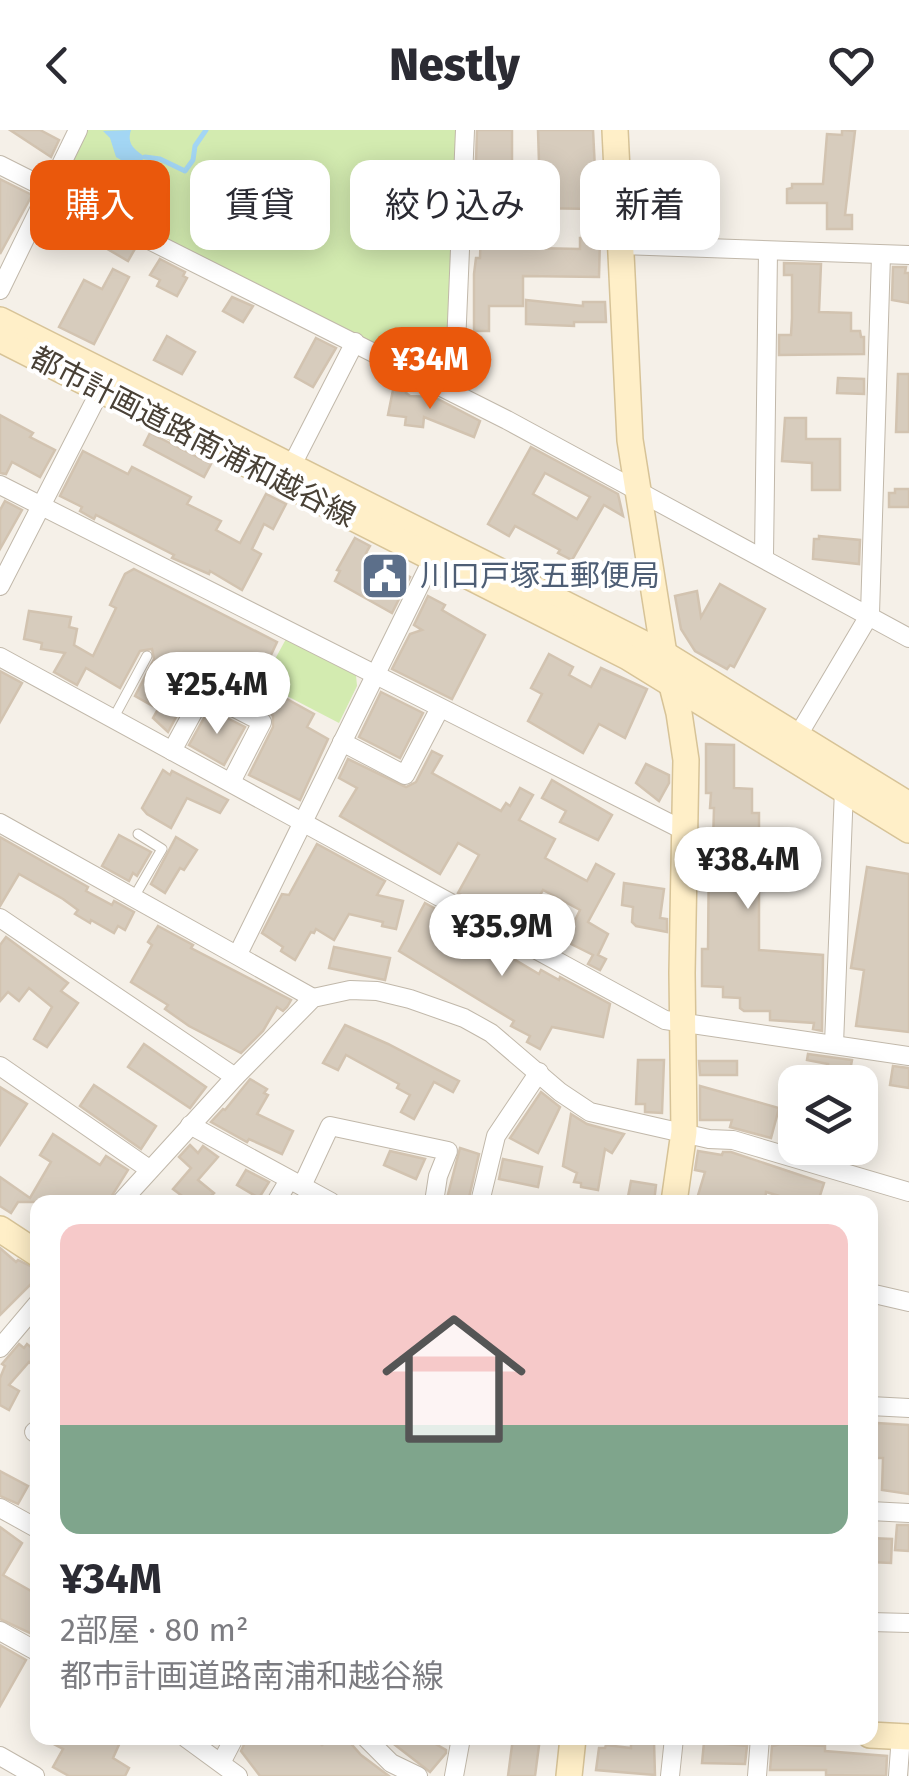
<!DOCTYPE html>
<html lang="ja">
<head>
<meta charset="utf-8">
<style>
	:root { --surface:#fff; --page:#f7f7f7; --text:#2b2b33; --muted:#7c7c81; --accent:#ea580c }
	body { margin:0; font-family:"Fira Sans","Noto Sans JP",sans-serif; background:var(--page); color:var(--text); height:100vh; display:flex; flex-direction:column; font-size:38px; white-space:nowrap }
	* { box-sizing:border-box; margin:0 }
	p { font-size:32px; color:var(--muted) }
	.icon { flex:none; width:55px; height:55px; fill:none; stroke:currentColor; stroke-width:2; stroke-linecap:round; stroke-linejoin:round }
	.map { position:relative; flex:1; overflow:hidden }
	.details { position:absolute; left:30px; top:1065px; width:848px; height:550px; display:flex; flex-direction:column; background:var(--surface); border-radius:20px; box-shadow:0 5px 25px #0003 }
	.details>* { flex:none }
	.hud { position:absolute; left:30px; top:30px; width:850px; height:90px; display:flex; gap:20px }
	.fabs { position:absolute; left:778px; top:935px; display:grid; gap:20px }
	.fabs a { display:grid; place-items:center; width:100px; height:100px; border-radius:20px; background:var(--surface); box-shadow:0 5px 25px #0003; font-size:50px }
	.price { position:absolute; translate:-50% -85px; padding:0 22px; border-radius:35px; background:#fff; color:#222; font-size:32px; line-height:65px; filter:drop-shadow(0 2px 5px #0008) }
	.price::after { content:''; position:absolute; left:50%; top:60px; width:30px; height:22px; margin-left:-15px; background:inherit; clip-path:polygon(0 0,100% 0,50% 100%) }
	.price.active { background:var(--accent); color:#fff }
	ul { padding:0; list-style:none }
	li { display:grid; align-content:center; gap:20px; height:530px; padding:0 30px }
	li span { display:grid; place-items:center; height:310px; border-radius:20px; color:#555 }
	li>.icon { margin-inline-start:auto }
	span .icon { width:180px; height:180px; fill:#fffc; stroke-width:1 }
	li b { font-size:42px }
	.pill { padding:0 35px; border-radius:20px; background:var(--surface); box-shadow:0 5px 25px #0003; font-size:35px; line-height:90px }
	.pill.active { background:var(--accent); color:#fff }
	header { display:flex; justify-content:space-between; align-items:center; height:130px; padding:0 30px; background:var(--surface); font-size:45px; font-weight:800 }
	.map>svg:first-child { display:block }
	.green { fill:#d3ebb0 }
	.water { fill:#a3d6f4 }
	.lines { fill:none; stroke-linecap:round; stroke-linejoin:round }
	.stream { stroke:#a3d6f4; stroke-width:5 }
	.building { fill:#d7ccbd; stroke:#d2c3b0; stroke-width:2.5; fill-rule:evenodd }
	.lane-casing { stroke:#c1b8aa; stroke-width:11 }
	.street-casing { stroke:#c1b8aa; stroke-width:20 }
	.secondary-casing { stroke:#d7c397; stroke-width:28 }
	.lane { stroke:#fff; stroke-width:9 }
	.street { stroke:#fff; stroke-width:18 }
	.secondary { stroke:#ffefc8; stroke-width:25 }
	.labels { text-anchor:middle; stroke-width:8; stroke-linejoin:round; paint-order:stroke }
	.street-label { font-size:30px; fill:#494136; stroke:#fff }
	.service-label { font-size:30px; fill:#4e5e75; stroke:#fff; text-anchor:start }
</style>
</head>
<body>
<header><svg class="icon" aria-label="back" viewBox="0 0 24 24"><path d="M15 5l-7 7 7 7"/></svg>Nestly<svg class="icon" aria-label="heart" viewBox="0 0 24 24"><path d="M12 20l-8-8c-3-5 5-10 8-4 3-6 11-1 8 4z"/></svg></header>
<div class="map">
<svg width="909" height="1646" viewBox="0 0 909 1646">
	<rect width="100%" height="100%" fill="#f5f0e8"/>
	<g class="green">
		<polygon points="86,0 459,0 450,241 436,246 67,59 63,46"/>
		<polygon points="286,509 356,545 357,556 339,593 262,553"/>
	</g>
	<path class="water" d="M131 0C126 15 136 20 145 27L139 34 126 33 116 27 110 8 103 1Z"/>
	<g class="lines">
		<polyline class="stream" points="145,27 160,29 185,41 193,30 195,16 206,0"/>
	</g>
	<g class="building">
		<polygon points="10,0 40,0 59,10 51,27"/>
		<polygon points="477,0 512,0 512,31 539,33 538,0 593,0 597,79 527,78 525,111 535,111 535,118 580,119 580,108 600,108 599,147 523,146 523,176 489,176 489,201 474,201 474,144 476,128 480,128 481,97 474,97"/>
		<polygon points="842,0 855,1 845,85 852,85 852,99 827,99 827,73 787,73 787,59 792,58 792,54 823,54 827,4 842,5"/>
		<polygon points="0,49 32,65 0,124"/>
		<polygon points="111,105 136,117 128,131 104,117"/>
		<polygon points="160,129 185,142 183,146 187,148 177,166 157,156 160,150 150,145"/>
		<polygon points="784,133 821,134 819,182 851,183 851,201 860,201 861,207 864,207 864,224 779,225 779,205 791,205 792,188 792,145 784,145"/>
		<polygon points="893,137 906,137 905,143 909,143 909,173 892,170"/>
		<polygon points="113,139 129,147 94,214 59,197 84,150 102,159"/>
		<polygon points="232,167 253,176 243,192 223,181"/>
		<polygon points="526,170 583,176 583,172 605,172 606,192 574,192 574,196 526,194"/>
		<polygon points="167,206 195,222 182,244 154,230"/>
		<polygon points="316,208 336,218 313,257 295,247"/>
		<polygon points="898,244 909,244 909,302 896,302"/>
		<polygon points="838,248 864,249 864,264 837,263"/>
		<polygon points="394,255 407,257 406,263 410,266 434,267 480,291 474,307 424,287 423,297 405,295 406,287 388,285"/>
		<polygon points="0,285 33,303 30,307 55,320 40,347 12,332 6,344 0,343"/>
		<polygon points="785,288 806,288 806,309 840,309 840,360 812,360 812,333 782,331"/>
		<polygon points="150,303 211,334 204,347 144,315"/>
		<path d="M531 317 618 364 623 386 604 375 572 430 558 423 560 420 515 396 509 406 488 394ZM545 343 590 367 577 389 533 364Z"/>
		<polygon points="83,321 128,344 132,337 191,367 187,374 221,391 216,400 240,413 266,364 286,374 273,399 264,394 252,419 261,424 242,460 210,441 209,444 172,428 174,425 96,385 94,389 80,381 82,377 60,366"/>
		<polygon points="895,359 909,359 909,377 889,377 889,363 895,363"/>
		<polygon points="5,371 22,380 0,419 0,380"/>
		<polygon points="819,406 860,410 859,434 813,429 814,409 819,409"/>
		<polygon points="355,408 370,416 366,423 410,447 392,483 335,451 340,441 337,440"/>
		<polygon points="134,439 277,512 258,553 314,584 307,597 328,609 300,670 249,645 273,597 273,586 268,581 203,550 193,556 168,602 153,588 158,579 135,566 154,529 152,519 140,521 120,558 86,538 77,555 54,542 65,523 41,519 42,513 24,509 29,481 71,487 69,497 77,499 74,515 93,526 116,478 110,475 125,444"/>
		<polygon points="720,454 765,479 734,537 730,535 727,539 695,521 681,499 675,466 697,461 701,487"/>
		<polygon points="428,466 445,475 442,480 485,505 452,569 392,539 410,504 422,500 414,495"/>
		<polygon points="549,524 573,537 569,545 591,557 601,538 647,559 625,608 599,594 583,623 528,591 542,564 531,558"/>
		<polygon points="0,541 22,553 0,592"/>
		<polygon points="381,562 423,583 400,628 359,607"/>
		<polygon points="209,579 245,597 224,635 189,615"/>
		<polygon points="706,614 734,615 734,658 752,659 752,683 759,683 759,820 823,825 822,901 813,899 814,893 770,890 770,881 744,881 740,878 740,868 723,867 723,857 702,856 702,819 708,819 709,713 713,713 714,678 710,678 711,663 706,663"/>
		<polygon points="432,621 442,626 432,643 501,681 506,673 510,676 520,658 533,665 519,690 555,709 545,728 587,751 596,734 614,744 588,792 608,804 598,825 606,829 600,840 588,834 593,825 565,811 580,780 543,760 528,787 519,782 516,786 494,773 490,780 458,763 479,725 458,713 440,744 340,686 357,658 339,648 348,629 406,657 416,652"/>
		<polygon points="646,634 669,645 669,653 659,671 636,653"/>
		<polygon points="163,640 170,645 172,641 228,670 220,683 187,668 171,698 147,684 142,678"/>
		<polygon points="552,650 612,685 598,710 560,692 566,681 542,668"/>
		<polygon points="119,705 151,722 137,746 133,743 129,751 102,736"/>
		<polygon points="0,707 88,757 86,761 112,775 114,771 134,782 125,800 118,796 114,803 91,790 90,793 75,784 78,780 63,769 19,744 0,776"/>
		<polygon points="176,707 197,720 184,740 180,738 165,763 151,754"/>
		<polygon points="317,714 385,751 377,765 403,771 396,799 382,796 383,792 349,784 334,810 316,799 314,803 311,802 295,830 281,821 283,817 262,803 282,764 289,765"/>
		<polygon points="867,737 909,744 909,902 856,896 864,840 851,838"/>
		<polygon points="624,753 664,759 660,788 667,789 667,802 636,796 632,792 633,777 622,775"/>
		<polygon points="425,773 503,816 500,821 539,844 541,840 559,850 560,847 610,874 603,907 552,897 540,919 527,912 530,906 511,896 514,891 399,821"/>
		<polygon points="158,796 193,815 191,818 291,870 287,877 283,881 277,877 263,901 241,923 189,896 165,879 168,875 131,852 152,815 148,812"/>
		<polygon points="6,807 68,853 61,861 78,873 47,917 34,909 52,877 29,858 19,871 8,862 0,871 0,815"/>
		<polygon points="334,817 390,828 385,850 329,838"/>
		<polygon points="345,895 388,914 459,951 453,962 434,952 414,989 401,982 410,965 397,958 399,954 346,925 338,940 323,933"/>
		<polygon points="144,914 206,957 190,978 128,937"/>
		<polygon points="808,924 852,930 848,952 826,952 828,934 807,930"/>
		<polygon points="638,930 664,930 662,983 645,982 645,974 636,974"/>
		<polygon points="699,931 737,931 737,945 700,945"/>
		<polygon points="893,936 909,938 909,958 890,955"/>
		<polygon points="250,949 267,959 264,963 268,965 257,984 293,1001 282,1024 249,1009 247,1012 211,992 223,979 225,980"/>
		<polygon points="94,955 156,996 141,1019 80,976"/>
		<polygon points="700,956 779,978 771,1008 730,997 732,990 700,990"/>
		<polygon points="0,957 27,974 0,1015"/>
		<polygon points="541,962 560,977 538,1023 510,1008"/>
		<polygon points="571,984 587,994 624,1004 612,1023 605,1019 598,1060 581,1057 581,1053 574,1052 577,1043 563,1036"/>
		<polygon points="53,1004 100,1035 106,1026 128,1040 108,1072 18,1072 11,1083 0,1076 0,1047 30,1068 51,1032 40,1025"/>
		<polygon points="190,1015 198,1023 203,1016 218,1027 198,1050 214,1063 205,1072 190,1072 173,1059 191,1038 179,1027"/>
		<polygon points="460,1018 479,1024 468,1072 452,1072 452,1069 447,1068"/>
		<polygon points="390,1021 425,1029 416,1049 384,1035"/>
		<polygon points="698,1021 722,1025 723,1022 731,1022 824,1053 818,1072 799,1072 766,1062 765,1072 696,1072 705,1042 695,1040"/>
		<polygon points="503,1029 542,1037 538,1057 499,1049"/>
		<polygon points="246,1040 269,1052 259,1068 237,1055"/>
		<polygon points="631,1051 656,1055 654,1072 627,1072"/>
		<polygon points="0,1118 16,1132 18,1130 38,1140 38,1147 0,1185"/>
		<polygon points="19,1214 24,1218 27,1214 38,1223 38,1239 29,1232 9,1255 19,1261 9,1280 0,1275 0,1248 5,1236 2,1234"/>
		<polygon points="877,1293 909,1295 909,1364 882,1360 883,1328 875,1328"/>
		<polygon points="0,1341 28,1356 18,1374 0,1366"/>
		<polygon points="897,1395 909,1395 909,1421 895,1420"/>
		<polygon points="0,1397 22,1413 3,1445 38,1465 38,1498 34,1505 0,1489"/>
		<polygon points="870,1408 892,1409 891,1433 870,1432"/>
		<polygon points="0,1515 26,1530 0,1576"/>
		<polygon points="42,1608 122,1608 113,1628 129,1638 125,1646 69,1646 53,1637 63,1619"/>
		<polygon points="247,1608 314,1608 322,1615 330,1608 346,1608 361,1625 389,1646 260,1646 241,1621"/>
		<polygon points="386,1608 425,1608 446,1620 446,1623 430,1642"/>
		<polygon points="513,1608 540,1608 535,1646 508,1646"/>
		<polygon points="631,1611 654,1612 655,1645 596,1640 599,1618 605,1618 606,1615 631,1618"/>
		<polygon points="704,1612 747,1616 745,1634 702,1633"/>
		<polygon points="781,1614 825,1616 825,1621 887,1626 886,1646 826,1645 826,1640 770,1640 772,1616"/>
	</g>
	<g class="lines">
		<g class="lane-casing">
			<g id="lane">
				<polyline points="113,589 147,526"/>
				<polyline points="134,767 162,719 138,704"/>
			</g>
		</g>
		<g class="street-casing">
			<g id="street">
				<polyline points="0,35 507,290 909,508"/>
				<polyline points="621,115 909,125"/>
				<polyline points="0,160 78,0"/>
				<polyline points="454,263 465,0"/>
				<polyline points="291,337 355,212"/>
				<polyline points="0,355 685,701"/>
				<polyline points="764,426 768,121"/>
				<polyline points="0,456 100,261"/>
				<polyline points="0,527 665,890 909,926"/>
				<polyline points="797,607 870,484 881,125"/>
				<polyline points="342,612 405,645 440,578"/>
				<polyline points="172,621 204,562 262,592 231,652"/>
				<polyline points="0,693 313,868"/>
				<polyline points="0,788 235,947"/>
				<polyline points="238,824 433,428"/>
				<polyline points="834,914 844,659"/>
				<polyline points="0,936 149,1039"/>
				<polyline points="190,995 331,1072"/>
				<polyline points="302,1056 330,996 448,1021 438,1046 434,1072"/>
				<polyline points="121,1072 235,947 313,868 350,860 377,861 410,869 464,888 491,903 560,962 590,982 709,1009 733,1010 909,1062"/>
				<polyline points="276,1072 289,1050"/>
				<polyline points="480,1072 496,1006 539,942"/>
				<polyline points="870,1163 909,1172"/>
				<polyline points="0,1218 38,1173"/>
				<polyline points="870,1276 909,1278"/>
				<polyline points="38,1299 34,1302 38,1305"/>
				<polyline points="0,1378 38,1399"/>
				<polyline points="870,1381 909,1383"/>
				<polyline points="870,1492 909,1493"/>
				<polyline points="0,1501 38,1522"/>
				<polyline points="186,1608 238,1646"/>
				<polyline points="366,1608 391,1633 418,1646"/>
				<polyline points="0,1626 35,1646"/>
				<polyline points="221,1633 234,1608"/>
				<polyline points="454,1646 461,1608"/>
				<polyline points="670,1646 674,1608"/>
				<polyline points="757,1646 760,1608"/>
				<polyline points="898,1646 901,1606"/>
			</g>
		</g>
		<g class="secondary-casing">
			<g id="secondary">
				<polyline points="615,0 630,310 664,524 679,583 686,630 682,843 684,1002 674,1072"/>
				<polyline points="0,190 664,524 909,675"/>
				<polyline points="0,209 628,527 909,700"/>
				<polyline points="0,1099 38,1124"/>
				<polyline points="870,1605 909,1607"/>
				<polyline points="569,1646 573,1608"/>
			</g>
		</g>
		<use href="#lane" class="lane"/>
		<use href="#street" class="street"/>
		<use href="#secondary" class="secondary"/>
	</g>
	<defs>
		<g id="civic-square" transform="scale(2.5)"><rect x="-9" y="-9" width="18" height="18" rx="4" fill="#5c6f8a" stroke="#fff"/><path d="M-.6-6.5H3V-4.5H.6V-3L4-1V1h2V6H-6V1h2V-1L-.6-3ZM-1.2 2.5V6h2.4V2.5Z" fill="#fff"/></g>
	</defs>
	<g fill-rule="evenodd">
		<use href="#civic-square" x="385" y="446"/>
	</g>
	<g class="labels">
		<g class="street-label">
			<text transform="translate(193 307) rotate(27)" y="10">都市計画道路南浦和越谷線</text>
		</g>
		<g class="service-label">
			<text x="420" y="456">川口戸塚五郵便局</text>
		</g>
	</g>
</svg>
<div class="fabs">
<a><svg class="icon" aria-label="layers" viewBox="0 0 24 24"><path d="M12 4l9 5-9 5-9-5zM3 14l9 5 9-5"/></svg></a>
</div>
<b class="price active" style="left:430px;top:282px">¥34M</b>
<b class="price" style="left:217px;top:607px">¥25.4M</b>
<b class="price" style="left:748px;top:782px">¥38.4M</b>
<b class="price" style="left:502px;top:849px">¥35.9M</b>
<div class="hud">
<a class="pill active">購入</a>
<a class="pill">賃貸</a>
<a class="pill">絞り込み</a>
<a class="pill">新着</a>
</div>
<section class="details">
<ul>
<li><span style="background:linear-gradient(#f6c9c9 65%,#7fa58c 0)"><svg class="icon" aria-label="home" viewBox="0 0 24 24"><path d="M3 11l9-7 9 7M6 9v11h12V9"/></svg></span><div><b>¥34M</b><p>2部屋 · 80 m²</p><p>都市計画道路南浦和越谷線</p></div></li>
</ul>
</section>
</div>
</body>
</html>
